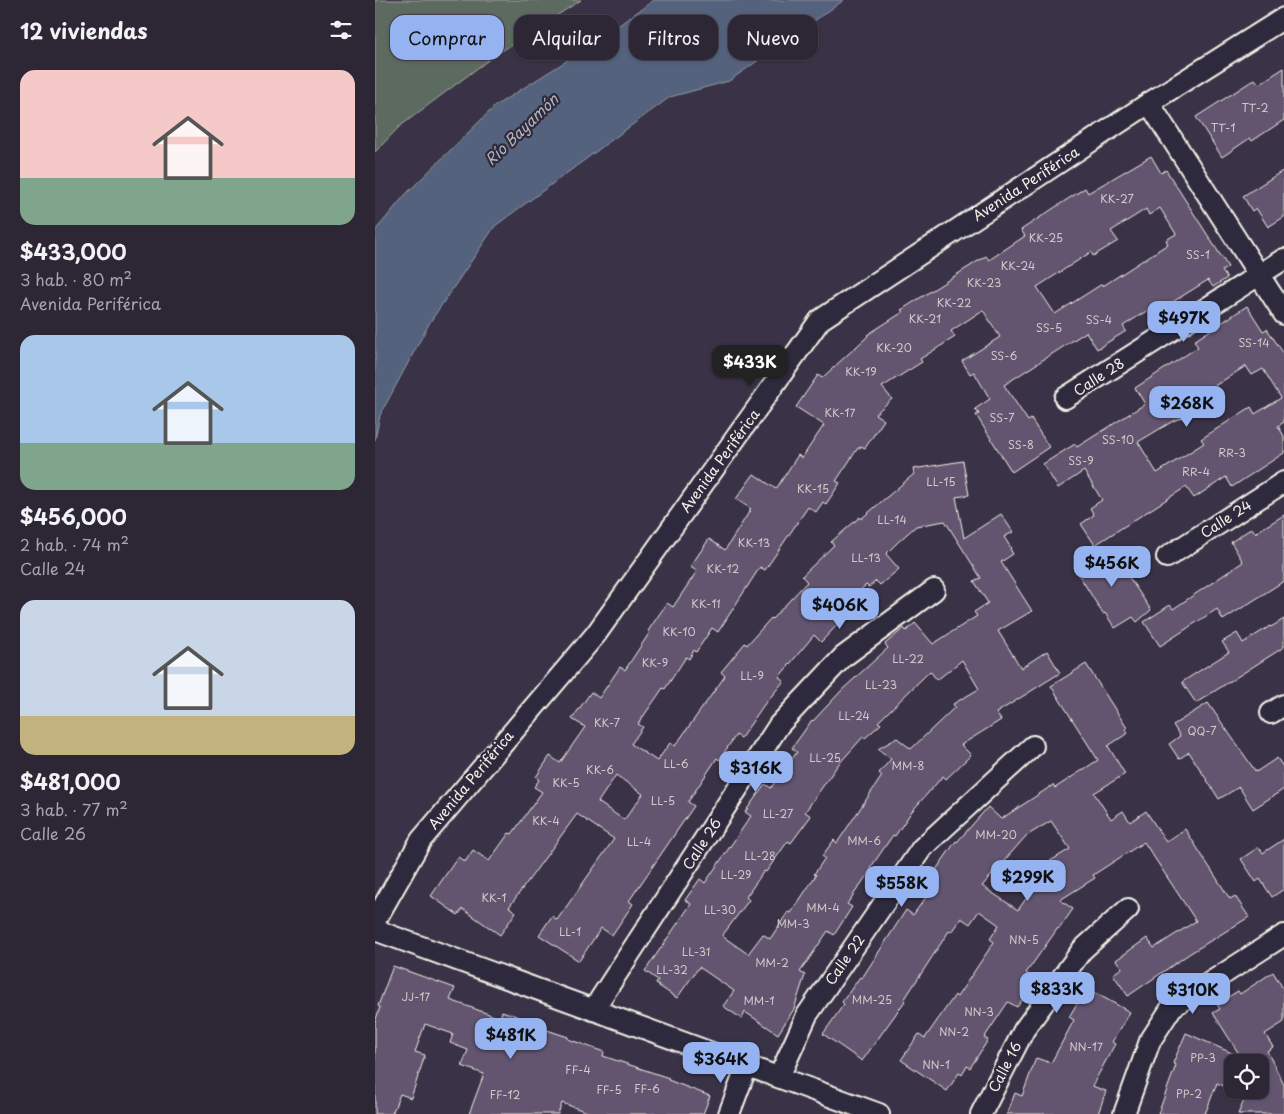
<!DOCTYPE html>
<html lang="es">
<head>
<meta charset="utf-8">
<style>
	:root { --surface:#2c2635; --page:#342e3d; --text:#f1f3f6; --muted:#a6a5ad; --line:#484350; --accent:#95b2f1 }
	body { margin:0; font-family:"Playpen Sans",sans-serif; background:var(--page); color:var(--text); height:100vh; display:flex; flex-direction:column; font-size:19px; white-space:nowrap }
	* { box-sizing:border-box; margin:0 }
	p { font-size:16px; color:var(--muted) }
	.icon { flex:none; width:28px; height:28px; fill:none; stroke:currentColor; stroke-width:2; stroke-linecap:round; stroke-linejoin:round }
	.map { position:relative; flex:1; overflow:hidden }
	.sheet { display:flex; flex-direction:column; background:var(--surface); width:375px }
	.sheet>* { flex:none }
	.guide { position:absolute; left:15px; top:15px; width:475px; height:45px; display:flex; gap:10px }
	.controls { position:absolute; left:849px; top:1054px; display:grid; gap:10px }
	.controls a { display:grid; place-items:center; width:45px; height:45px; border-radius:10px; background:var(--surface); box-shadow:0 1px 4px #0004,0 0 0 1px var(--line); font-size:25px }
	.price { position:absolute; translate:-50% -42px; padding:0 11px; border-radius:10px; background:var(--accent); color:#111; font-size:16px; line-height:32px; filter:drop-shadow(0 1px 2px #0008) }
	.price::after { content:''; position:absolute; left:50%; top:30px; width:15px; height:11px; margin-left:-8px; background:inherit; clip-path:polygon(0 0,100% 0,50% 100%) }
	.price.active { background:#222; color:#fff }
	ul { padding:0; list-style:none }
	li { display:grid; align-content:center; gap:10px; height:265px; padding:0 20px }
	li span { display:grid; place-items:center; height:155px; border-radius:15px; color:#555 }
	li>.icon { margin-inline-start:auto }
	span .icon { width:90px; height:90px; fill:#fffc; stroke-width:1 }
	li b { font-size:21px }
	h2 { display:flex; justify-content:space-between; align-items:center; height:60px; padding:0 20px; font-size:21px }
	.chip { padding:0 18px; border-radius:15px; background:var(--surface); box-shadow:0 1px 4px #0004,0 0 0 1px var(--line); font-size:18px; line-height:45px }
	.chip.active { background:var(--accent); color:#111 }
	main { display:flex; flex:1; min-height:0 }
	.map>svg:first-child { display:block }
	.green { fill:#5d6a60; stroke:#a8aea4 }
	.water { fill:#54627d; stroke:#949ba8 }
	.building { fill:#645570; stroke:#f4f1e8; fill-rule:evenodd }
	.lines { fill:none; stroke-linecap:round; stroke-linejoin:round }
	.street-casing { stroke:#f4f1e8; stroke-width:24 }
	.street { stroke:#2f2a3d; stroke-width:20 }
	.labels { text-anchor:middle; stroke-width:4.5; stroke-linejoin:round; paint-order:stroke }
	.number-label { font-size:11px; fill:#d0caca }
	.street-label { font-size:14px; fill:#f4f1e8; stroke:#2f2a3d }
	.water-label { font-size:15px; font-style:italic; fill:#b4b8bd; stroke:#2f2a3d }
</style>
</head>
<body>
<main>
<section class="sheet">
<h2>12 viviendas<svg class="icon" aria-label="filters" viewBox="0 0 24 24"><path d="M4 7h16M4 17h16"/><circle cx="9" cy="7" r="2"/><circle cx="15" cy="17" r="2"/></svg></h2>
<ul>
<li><span style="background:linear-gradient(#f6c9c9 70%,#7fa58c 0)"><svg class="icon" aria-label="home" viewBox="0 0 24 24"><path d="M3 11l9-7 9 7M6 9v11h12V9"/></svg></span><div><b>$433,000</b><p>3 hab. · 80 m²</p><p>Avenida Periférica</p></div></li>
<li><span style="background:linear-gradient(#a9c7e8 70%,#7fa58c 0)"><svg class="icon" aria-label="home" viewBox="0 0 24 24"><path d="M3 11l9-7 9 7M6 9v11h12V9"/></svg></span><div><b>$456,000</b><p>2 hab. · 74 m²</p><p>Calle 24</p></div></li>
<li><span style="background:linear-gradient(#c9d6e8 75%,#c2b280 0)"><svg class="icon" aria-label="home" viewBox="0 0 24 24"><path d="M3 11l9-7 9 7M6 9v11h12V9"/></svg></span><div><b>$481,000</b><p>3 hab. · 77 m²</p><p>Calle 26</p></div></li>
</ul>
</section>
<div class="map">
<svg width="909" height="1114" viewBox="0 0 909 1114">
	<rect width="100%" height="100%" fill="#3a3347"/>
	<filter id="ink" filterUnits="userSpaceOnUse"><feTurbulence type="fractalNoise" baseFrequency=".02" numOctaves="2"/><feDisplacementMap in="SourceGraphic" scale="10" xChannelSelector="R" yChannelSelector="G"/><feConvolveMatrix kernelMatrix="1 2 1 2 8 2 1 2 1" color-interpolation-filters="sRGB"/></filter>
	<g filter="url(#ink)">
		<polygon class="green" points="0,0 206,0 116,58 24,127 0,152"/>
		<polygon class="water" points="279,0 469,0 354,81 295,97 120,226 55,322 5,415 0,440 0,231 30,195 120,106 212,48"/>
		<g class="building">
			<polygon points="909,68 909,120 877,141 875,138 847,157 821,117 880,79 884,84"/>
			<path d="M776 156 786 173 791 170 853 267 847 271 852 278 838 287 833 280 788 308 784 303 748 326 751 331 722 349 711 332 629 385 653 421 656 419 674 447 637 472 601 415 604 414 600 409 615 399 599 372 595 374 587 361 625 337 608 310 576 331 580 337 545 359 547 362 507 387 517 399 500 414 509 420 490 448 486 446 485 448H483L461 481 465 483 451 504 448 502 441 512 433 507 390 570 385 567 343 632 337 628 321 652 319 650 314 659 311 657 290 689 288 688 263 724 268 727 256 744 282 761 295 743 300 746 350 676 346 672 370 643 372 645 396 618 397 619 432 582 427 576 459 545 456 542 485 517 486 519 539 474 538 469 588 461 594 495 581 497 589 538 626 514 638 532 629 537 636 548 635 549 638 554 626 562 657 611 623 631 646 668 672 651 685 673 621 713 626 720 586 745 596 755 571 779 568 776 537 811 520 836 518 835 496 867 497 868 472 904 477 907 459 935 453 931 425 972 430 975 419 1009 403 1034 370 1012 367 1019 348 1006 359 991 324 967 302 998 281 984 283 980 270 971 316 904 310 900 325 879 330 883 376 816 370 812 390 784 396 788 422 752 417 748 437 720 438 721 468 689 513 648 510 644 529 628 531 631 540 623 558 644 602 616 599 612 613 603 599 581 606 578 570 521 541 526 524 541 511 554 524 569 505 585 501 581 494 587 491 585 456 617 463 624 446 642 439 635 404 677 409 681 388 706 366 738 361 735 344 760 342 758 313 802 319 806 254 901 258 904 237 935 226 928 204 961 164 935 177 916 182 920 239 839 202 814 134 907 141 912 125 935 88 909 83 915 56 896 83 857 90 862 98 850 114 861 134 833 137 834 167 792 159 787 164 780 161 777 175 756 185 763 210 727 197 719 216 692 224 698 245 667 250 670 275 632 273 631 292 603 298 607 322 571 315 567 334 539 350 550 376 509 361 499 379 474 401 489 423 455 427 458 449 425 421 407 443 375 447 378 493 336 492 335 528 312 526 310 611 256 614 260 650 236 646 230 679 208 710 188 713 193ZM785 208 801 234 791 240 793 244 728 286 727 284 680 314 662 287 716 252 718 256 743 241 736 231 771 209 774 215ZM587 660 604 689 578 704 580 707 536 749 522 738 503 749 516 759 504 773 507 776 462 843 459 840 447 856 450 858 439 874 441 875 416 913 413 912 395 939 388 934 373 954 347 936 374 900 371 897 389 871 391 872 413 841 416 843 436 816 430 812 462 766 488 737 490 738 506 724 503 722 555 671 562 680ZM241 775 268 794 249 820 223 802Z"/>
			<polygon points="909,170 909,217 893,227 881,208 877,211 868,196"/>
			<path d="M872 306 888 331 892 329 909 354V422L903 426 909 436V453L857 487 851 477 819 498 811 487 720 545 706 524 719 515 715 508 727 500 709 471 683 488 668 464 700 444 702 447 770 404 760 388 823 347 819 341ZM871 366 877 375 888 369 906 398 880 414 876 407 826 439 829 443 782 473 763 442 798 421 821 412 818 408 837 396 833 390Z"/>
			<polygon points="909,515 909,581 848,620 842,609 785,646 769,622 795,605 798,609 868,562 856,542 877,528 880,533"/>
			<polygon points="733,546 776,610 762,622 758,617 740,628 730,613 728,614 699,567"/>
			<polygon points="909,619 909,647 821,703 807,682 854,652 847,642 862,633 868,643 895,626 896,627"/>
			<path d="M711 664 752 728 750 729 753 733 733 746 750 774 719 793 736 819 748 811 755 822 771 811 791 842 810 829 855 899 860 896 874 917 814 954 753 996 738 974 747 968 741 960 772 938 779 948 821 921 769 842 718 875 720 878 685 900 698 909 684 929 683 928 651 973 661 980 642 1007 633 1002 609 1038 613 1040 595 1068 592 1066 587 1075 584 1073 572 1091 526 1060 544 1034 550 1038 580 995 582 997 619 942 615 939 624 925 604 911 595 924 586 918 576 932 574 931 529 1000 530 1001 487 1061 448 1034 469 1004 467 1002 485 977 487 978 531 910 538 915 565 878 558 874 581 841 582 842 613 807 626 819 678 785 680 788 723 760 676 686ZM676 821 695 849 672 863 674 866 643 910 607 886 651 836Z"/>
			<polygon points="833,703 881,772 902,758 909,768 909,789 878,809 864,787 844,799 814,752 804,759 794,744 805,736 798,725"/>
			<polygon points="909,839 909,889 897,897 885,879 881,882 866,859 884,847 888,853"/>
			<polygon points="18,966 80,988 75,1000 125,1018 127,1011 158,1022 157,1025 193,1037 193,1039 229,1052 228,1056 294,1078 293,1080 335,1096 328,1114 218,1114 187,1103 183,1114 94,1114 109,1074 87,1066 93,1050 75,1043 78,1034 50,1024 40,1052 50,1055 36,1098 25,1094 17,1114 0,1114 0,1022 5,1007 3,1006"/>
			<polygon points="898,972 909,990 909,1022 890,1034 898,1047 892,1051 909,1085 909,1114 863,1114 871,1096 858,1090 885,1090 885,1062 858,1062 858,1090 842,1083 830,1114 783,1114 801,1065 798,1063 811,1033 866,1057 838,1013 845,1009 842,1004 863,991 865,994"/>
			<polygon points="711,988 755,1012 737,1042 740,1044 717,1086 731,1091 723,1114 632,1114 640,1093 647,1096 661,1058 676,1063 699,1020 694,1017"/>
		</g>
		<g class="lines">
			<g class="street-casing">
				<g id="street">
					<polyline points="774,103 909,314"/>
					<polyline points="690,398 909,259"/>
					<polyline points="792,557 909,482"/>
					<polyline points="896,713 909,705"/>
					<polyline points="0,921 46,840 221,634 445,320 774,103 909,18"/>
					<polyline points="0,930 504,1114"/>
					<polyline points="218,1010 404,725 468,657 559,590"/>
					<polyline points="404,1077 432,1015 547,848 658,746"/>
					<polyline points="354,1114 372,1066"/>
					<polyline points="606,1114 649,1030 707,950 753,909"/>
					<polyline points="749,1114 775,1041 797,1007 909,935"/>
				</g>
			</g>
			<use href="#street" class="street"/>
		</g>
	</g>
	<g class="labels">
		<g class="number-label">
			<text x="880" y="112">TT-2</text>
			<text x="848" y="132">TT-1</text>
			<text x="742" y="203">KK-27</text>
			<text x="671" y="242">KK-25</text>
			<text x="823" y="259">SS-1</text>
			<text x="643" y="270">KK-24</text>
			<text x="609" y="287">KK-23</text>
			<text x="579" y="307">KK-22</text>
			<text x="550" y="323">KK-21</text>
			<text x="724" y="324">SS-4</text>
			<text x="674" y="332">SS-5</text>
			<text x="879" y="347">SS-14</text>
			<text x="519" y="352">KK-20</text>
			<text x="629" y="360">SS-6</text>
			<text x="486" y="376">KK-19</text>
			<text x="465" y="417">KK-17</text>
			<text x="627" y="422">SS-7</text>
			<text x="743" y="444">SS-10</text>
			<text x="646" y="449">SS-8</text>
			<text x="857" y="457">RR-3</text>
			<text x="706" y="465">SS-9</text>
			<text x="821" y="476">RR-4</text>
			<text x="566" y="486">LL-15</text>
			<text x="438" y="493">KK-15</text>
			<text x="517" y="524">LL-14</text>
			<text x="379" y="547">KK-13</text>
			<text x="491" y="562">LL-13</text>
			<text x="348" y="573">KK-12</text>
			<text x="331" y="608">KK-11</text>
			<text x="304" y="636">KK-10</text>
			<text x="533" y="663">LL-22</text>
			<text x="280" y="667">KK-9</text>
			<text x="377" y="680">LL-9</text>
			<text x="506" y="689">LL-23</text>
			<text x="479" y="720">LL-24</text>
			<text x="232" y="727">KK-7</text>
			<text x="827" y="735">QQ-7</text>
			<text x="450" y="762">LL-25</text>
			<text x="301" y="768">LL-6</text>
			<text x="533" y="770">MM-8</text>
			<text x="225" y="774">KK-6</text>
			<text x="191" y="787">KK-5</text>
			<text x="288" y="805">LL-5</text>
			<text x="403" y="818">LL-27</text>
			<text x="171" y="825">KK-4</text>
			<text x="621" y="839">MM-20</text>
			<text x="489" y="845">MM-6</text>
			<text x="264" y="846">LL-4</text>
			<text x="385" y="860">LL-28</text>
			<text x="361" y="879">LL-29</text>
			<text x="119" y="902">KK-1</text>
			<text x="448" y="912">MM-4</text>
			<text x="345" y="914">LL-30</text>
			<text x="418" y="928">MM-3</text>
			<text x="195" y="936">LL-1</text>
			<text x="649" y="944">NN-5</text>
			<text x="321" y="956">LL-31</text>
			<text x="397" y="967">MM-2</text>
			<text x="297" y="974">LL-32</text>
			<text x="41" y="1001">JJ-17</text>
			<text x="497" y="1004">MM-25</text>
			<text x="384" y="1005">MM-1</text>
			<text x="604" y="1016">NN-3</text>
			<text x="579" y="1036">NN-2</text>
			<text x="711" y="1051">NN-17</text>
			<text x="828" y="1062">PP-3</text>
			<text x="561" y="1069">NN-1</text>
			<text x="203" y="1074">FF-4</text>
			<text x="272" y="1093">FF-6</text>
			<text x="234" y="1094">FF-5</text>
			<text x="814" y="1098">PP-2</text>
			<text x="130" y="1099">FF-12</text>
		</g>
		<g class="street-label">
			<text transform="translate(651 184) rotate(-33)" y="5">Avenida Periférica</text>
			<text transform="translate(724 377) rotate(-33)" y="5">Calle 28</text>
			<text transform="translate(345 461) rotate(-54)" y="5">Avenida Periférica</text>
			<text transform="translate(851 519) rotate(-33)" y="5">Calle 24</text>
			<text transform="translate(96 780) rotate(-50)" y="5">Avenida Periférica</text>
			<text transform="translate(327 844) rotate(-57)" y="5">Calle 26</text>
			<text transform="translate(470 960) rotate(-55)" y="5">Calle 22</text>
			<text transform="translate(630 1067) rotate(-63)" y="5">Calle 16</text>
		</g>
		<g class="water-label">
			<text transform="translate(147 130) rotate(-44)" y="5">Río Bayamón</text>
		</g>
	</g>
</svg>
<div class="controls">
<a><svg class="icon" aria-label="locate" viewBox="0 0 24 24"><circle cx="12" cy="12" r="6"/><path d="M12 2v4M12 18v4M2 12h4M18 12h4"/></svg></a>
</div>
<b class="price" style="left:809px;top:343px">$497K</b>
<b class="price active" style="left:375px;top:387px">$433K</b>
<b class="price" style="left:812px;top:428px">$268K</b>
<b class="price" style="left:737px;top:588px">$456K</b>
<b class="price" style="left:465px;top:630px">$406K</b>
<b class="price" style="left:381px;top:793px">$316K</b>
<b class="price" style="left:653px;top:902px">$299K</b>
<b class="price" style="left:527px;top:908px">$558K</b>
<b class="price" style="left:682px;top:1014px">$833K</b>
<b class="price" style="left:818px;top:1015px">$310K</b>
<b class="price" style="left:136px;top:1060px">$481K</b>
<b class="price" style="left:346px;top:1084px">$364K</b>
<div class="guide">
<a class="chip active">Comprar</a>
<a class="chip">Alquilar</a>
<a class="chip">Filtros</a>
<a class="chip">Nuevo</a>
</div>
</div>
</main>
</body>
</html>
